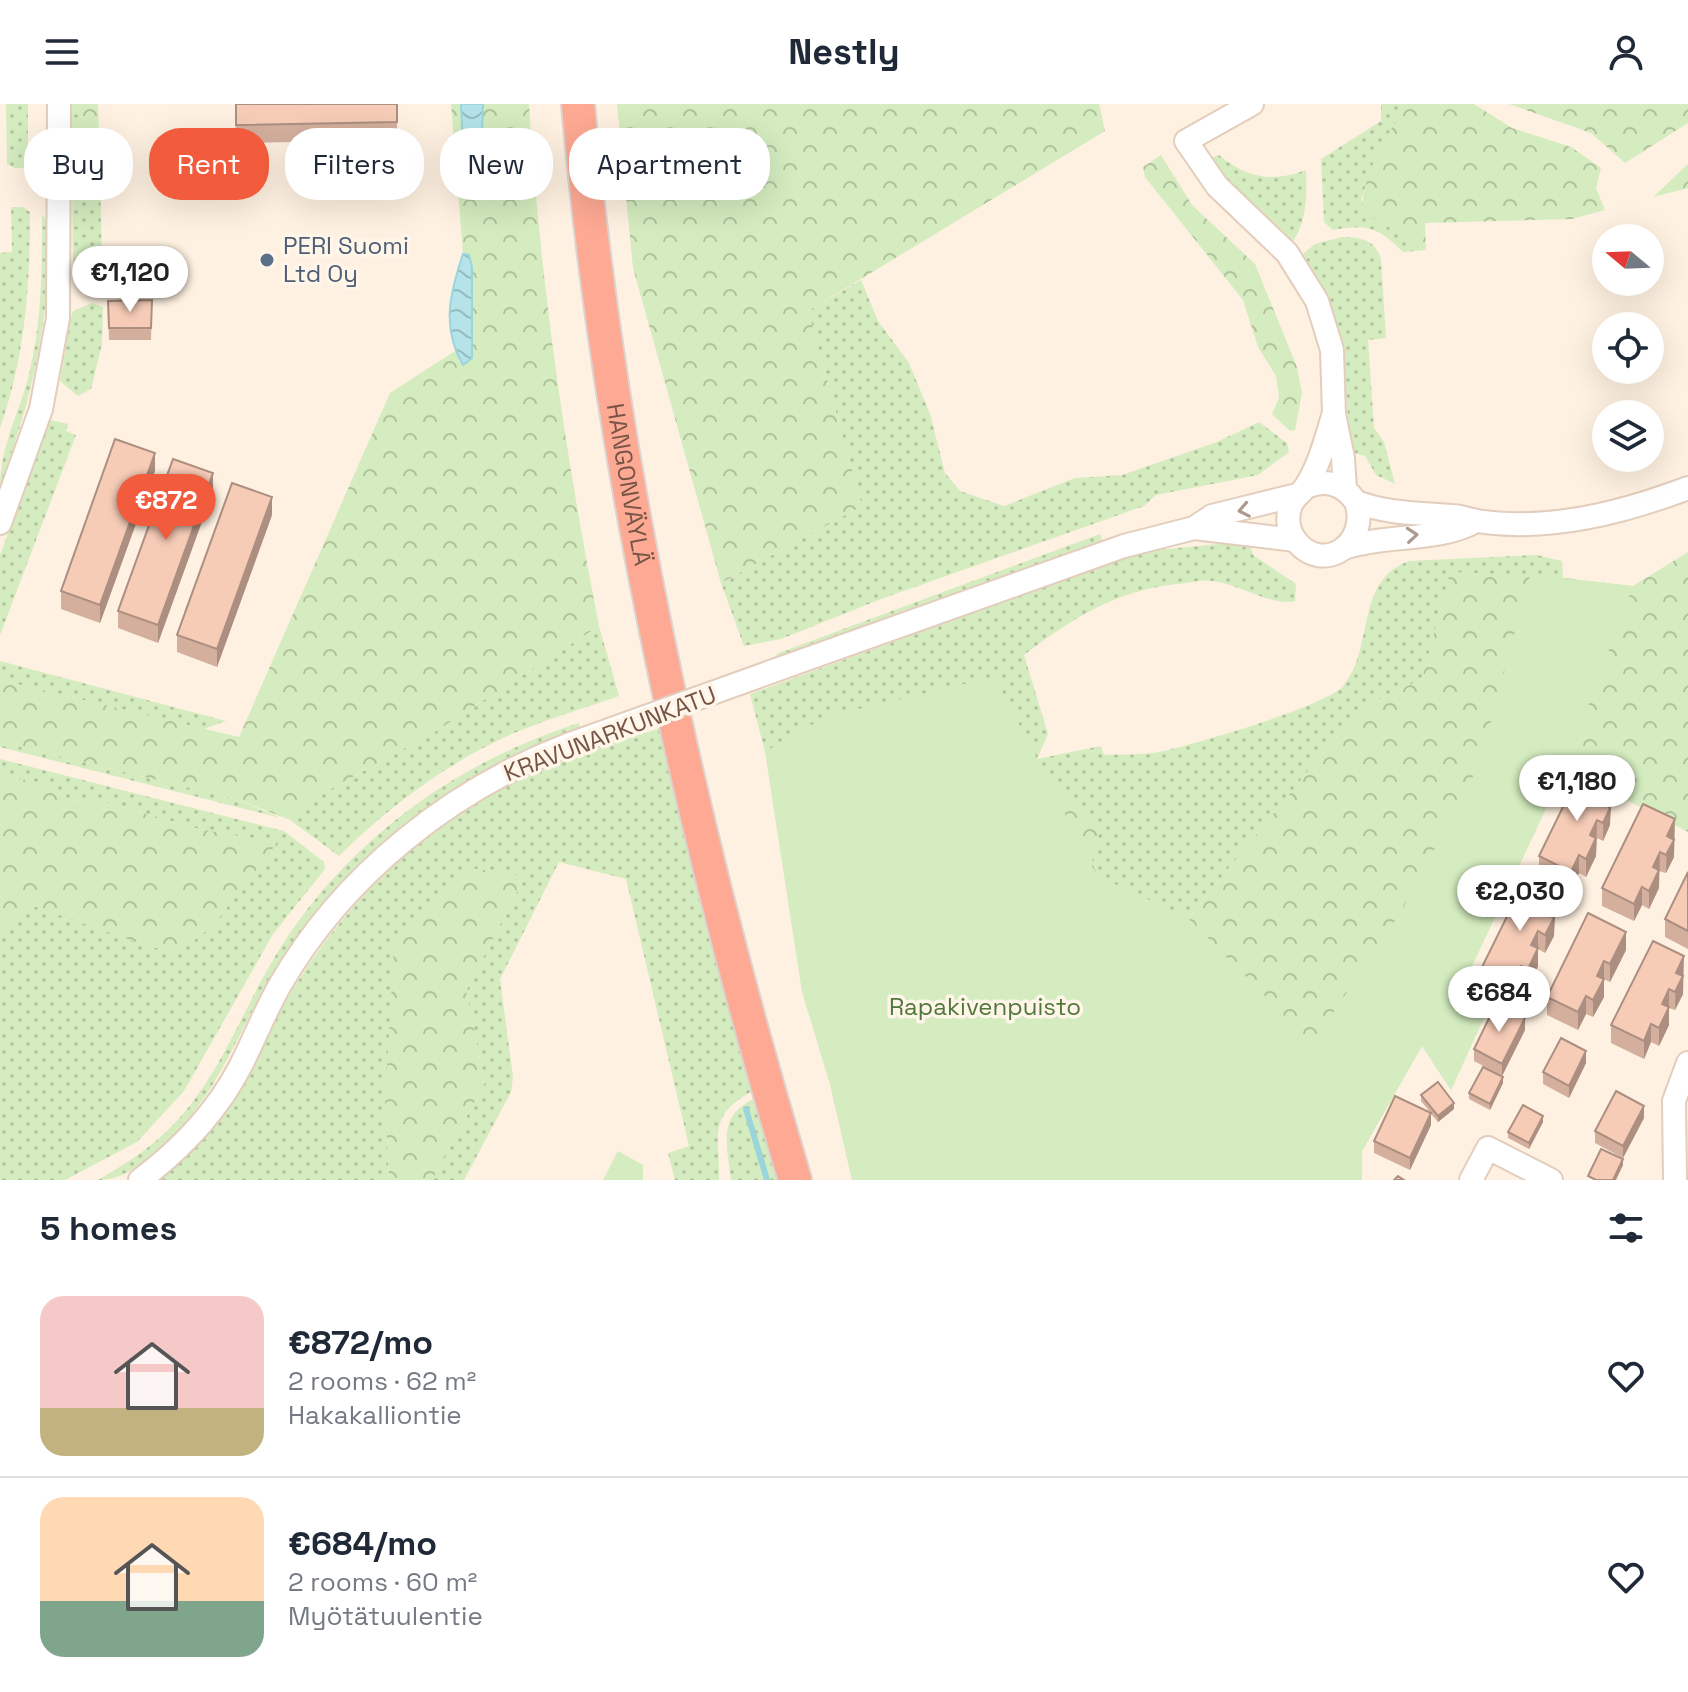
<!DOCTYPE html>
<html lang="en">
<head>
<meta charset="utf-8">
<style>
	:root { --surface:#fff; --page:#f2f2f3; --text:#1f2937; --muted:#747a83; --line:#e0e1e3; --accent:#f25b3c }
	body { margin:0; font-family:"Space Grotesk",sans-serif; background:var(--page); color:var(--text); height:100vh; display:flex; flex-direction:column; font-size:30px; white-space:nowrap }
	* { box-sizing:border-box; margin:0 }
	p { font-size:26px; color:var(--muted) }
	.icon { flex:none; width:44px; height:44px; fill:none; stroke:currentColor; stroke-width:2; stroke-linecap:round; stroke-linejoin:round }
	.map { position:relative; height:1076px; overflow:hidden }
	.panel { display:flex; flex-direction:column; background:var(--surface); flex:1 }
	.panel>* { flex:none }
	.hud { position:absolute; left:24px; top:24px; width:800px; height:72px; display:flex; gap:16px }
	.needle { width:52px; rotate:289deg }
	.fabs { position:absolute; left:1592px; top:120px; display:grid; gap:16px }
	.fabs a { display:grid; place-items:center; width:72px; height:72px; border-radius:50%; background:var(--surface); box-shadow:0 8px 32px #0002; font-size:40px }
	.price { position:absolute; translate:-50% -68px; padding:0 18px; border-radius:28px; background:#fff; color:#222; font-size:26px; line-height:52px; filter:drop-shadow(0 2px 4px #0008) }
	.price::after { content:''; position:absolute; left:50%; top:48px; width:24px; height:18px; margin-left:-12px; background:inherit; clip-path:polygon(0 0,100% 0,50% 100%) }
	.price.active { background:var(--accent); color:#fff }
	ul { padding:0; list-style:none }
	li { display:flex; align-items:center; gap:24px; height:200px; padding:0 40px }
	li+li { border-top:2px solid var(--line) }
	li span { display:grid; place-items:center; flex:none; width:224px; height:160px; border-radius:24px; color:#555 }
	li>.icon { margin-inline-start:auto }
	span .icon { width:96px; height:96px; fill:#fffc; stroke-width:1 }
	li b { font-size:34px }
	h2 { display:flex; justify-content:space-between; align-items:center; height:96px; padding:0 40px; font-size:34px }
	.tag { padding:0 28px; border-radius:32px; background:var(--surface); box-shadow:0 8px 32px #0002; font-size:28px; line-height:72px }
	.tag.active { background:var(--accent); color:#fff }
	header { display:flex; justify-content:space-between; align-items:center; height:104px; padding:0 40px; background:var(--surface); font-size:36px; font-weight:700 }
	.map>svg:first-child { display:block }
	.grass { fill:url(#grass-dots) }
	.forest { fill:url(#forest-crowns) }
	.park { fill:#d4ecbf }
	.water { fill:url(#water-waves); stroke:#9ad5dc; stroke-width:2 }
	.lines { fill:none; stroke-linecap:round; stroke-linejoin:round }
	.stream { stroke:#9ad5dc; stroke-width:6 }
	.minor-casing { stroke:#e3cdbc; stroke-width:26 }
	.highway-casing { stroke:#dcd3cf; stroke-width:36 }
	.minor { stroke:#fff; stroke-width:22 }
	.highway { stroke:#fda993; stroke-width:32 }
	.minor-bridge-casing { stroke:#e3cdbc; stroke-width:26; stroke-linecap:butt }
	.minor-bridge { stroke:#fff; stroke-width:22 }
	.wall { fill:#d4af9d }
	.shaded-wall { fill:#ac8f80 }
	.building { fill:#f6ccb7; stroke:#ac8f80; stroke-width:2 }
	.oneway { stroke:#ad9990 }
	.service-dot { fill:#5c6f8a; stroke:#fff5e9; stroke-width:3 }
	.labels { text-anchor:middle; stroke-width:7; stroke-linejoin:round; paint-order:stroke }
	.service-label { font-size:24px; fill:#4e5e75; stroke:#fff5e9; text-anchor:start }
	.street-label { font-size:24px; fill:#775546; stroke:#fff5e9 }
	.park-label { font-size:24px; fill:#50783b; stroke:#fff5e9 }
</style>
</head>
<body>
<header><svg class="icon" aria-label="menu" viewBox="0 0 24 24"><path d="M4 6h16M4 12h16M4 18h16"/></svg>Nestly<svg class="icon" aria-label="person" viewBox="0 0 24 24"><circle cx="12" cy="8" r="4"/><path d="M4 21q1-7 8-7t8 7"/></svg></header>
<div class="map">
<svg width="1688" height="1076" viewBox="0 0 1688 1076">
	<defs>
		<pattern id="grass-dots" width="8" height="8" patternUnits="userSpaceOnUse" patternTransform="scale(2)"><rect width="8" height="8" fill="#d4ecbf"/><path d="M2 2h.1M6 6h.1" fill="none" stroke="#b1c29d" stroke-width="1.8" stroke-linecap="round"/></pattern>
		<pattern id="forest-crowns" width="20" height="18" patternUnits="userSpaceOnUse" patternTransform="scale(2)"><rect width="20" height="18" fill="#d4ecbf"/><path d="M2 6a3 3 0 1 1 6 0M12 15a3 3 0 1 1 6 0" fill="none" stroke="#b1c29d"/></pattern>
		<pattern id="water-waves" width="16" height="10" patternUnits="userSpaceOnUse" patternTransform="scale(2)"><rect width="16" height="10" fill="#b4e4e9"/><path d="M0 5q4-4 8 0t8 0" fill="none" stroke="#97bcbf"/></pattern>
	</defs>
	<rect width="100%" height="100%" fill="#fef1e1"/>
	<g class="grass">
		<polygon points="6,0 28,0 28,64 15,64 7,60"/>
		<path d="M71 0H83L81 66 91 69 100 63 102 166C92 175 81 167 73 159Z"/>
		<path d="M1381 0H1412L1374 57 1361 96 1390 124 1426 146 1403 148C1378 123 1367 120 1333 126L1324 118 1321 55 1381 17Z"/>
		<path d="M1219 51C1246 74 1273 79 1306 66 1307 92 1307 115 1293 138L1226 77 1211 54Z"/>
		<path d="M11 103H23L30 108C30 182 25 254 0 324V149L12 148Z"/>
		<path d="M42 110C52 123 48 142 48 158 46 237 27 308 0 382 0 343 20 307 29 270 42 218 42 163 42 110Z"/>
		<path d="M1342 133C1361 133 1376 136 1381 156L1386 234 1368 236 1374 324 1384 338 1395 380 1376 371 1365 352 1351 348C1343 268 1349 222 1303 150L1315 140Z"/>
		<polygon points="861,176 878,217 909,259 930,310 945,369 960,387 1004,402 1075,374 1122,371 1217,338 1259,318 1287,339 1289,348 1258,371 1156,391 1144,402 881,495 781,535 744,542 721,479 862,402 808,207"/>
		<polygon points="92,199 103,203 102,240 91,285 78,292 60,277 71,212 73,207"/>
		<polygon points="50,316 68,320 66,327 76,331 0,531 0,451"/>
		<polygon points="1100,430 1103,438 778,554 776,550"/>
		<path d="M1237 438 1249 439 1253 451 1296 480 1295 497C1273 503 1238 480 1213 477 1202 475 1188 479 1177 480 1115 487 1073 514 1024 551L1048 630 1037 655 1101 642 1104 651C1120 650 1137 651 1153 649 1184 644 1327 602 1343 582 1375 545 1354 477 1409 457L1537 451 1562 457 1563 474 1450 468 1422 575 1359 605 1188 814 1097 772 1092 757 1100 722C1087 704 1073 699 1058 684 1029 655 1013 610 995 573L826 613 765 648 750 590 1118 456 1158 446Z"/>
		<path d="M599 522 619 592C584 604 548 615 514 629 448 658 390 702 339 752L290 716 296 704 436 627Z"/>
		<polygon points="0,557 226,617 204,625 0,576"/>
		<path d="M579 619 580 624C488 658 409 707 342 778 319 803 297 832 279 861 233 932 218 1000 147 1055 130 1067 119 1076 98 1076 124 1061 151 1044 172 1022 220 973 243 904 279 846 348 736 456 658 579 619Z"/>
		<path d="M660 624 756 985C706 1012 720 1028 719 1076H675L668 1049 689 1042 626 775 559 758 500 875 513 973 511 988 464 1076H432L485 979 466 887 525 772 385 998 389 1069 386 1076H157C222 1030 247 961 287 895 348 792 437 705 550 660 586 646 624 636 660 624Z"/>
		<polygon points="0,638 236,695 281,714 0,643"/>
		<polygon points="0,655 284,727 324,758 325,765 273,830 184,987 137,1038 65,1076 0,1076 0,834 30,800 150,843 180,847 276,739 199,725 105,698 69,696 41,678 0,672"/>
		<path d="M759 993 783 1076H731C727 1039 716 1009 759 993Z"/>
	</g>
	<g class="forest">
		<polygon points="83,0 98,0 100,63 91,69 80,66"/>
		<path d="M451 0H461L464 62 481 59 483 0H529C540 176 565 349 599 522L436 627 296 704 290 716 236 695 0 638V576L239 633 390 289 455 247 463 260 472 254 469 152 463 150Z"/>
		<polygon points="617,0 1099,0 1105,27 808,207 862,402 721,479 633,164"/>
		<path d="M1412 0H1474L1512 24 1571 43 1601 64 1596 84 1605 106 1572 115 1425 119 1426 146 1363 108C1358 81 1390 17 1412 0Z"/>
		<polygon points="1509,0 1688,0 1688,19 1625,59 1591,29"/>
		<polygon points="1161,51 1192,101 1255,160 1297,263 1302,289 1295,326 1290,327 1272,310 1279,294 1276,272 1258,243 1243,196 1145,73 1143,63"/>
		<polygon points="1688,60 1688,84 1653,93"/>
		<path d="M1688 448V728L1565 664 1463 881 1492 896 1451 986 1422 942 1362 1047V1076H852L831 984 826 613 995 573C1013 610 1029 655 1058 684 1073 699 1087 704 1101 722L1092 757 1097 772 1188 814 1359 605 1422 575 1450 468 1547 472 1633 482Z"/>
		<polygon points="0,672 41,678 69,696 105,698 199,725 277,739 213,822 180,847 150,843 30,801 0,834"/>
		<polygon points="471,764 525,772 466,887 485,979 432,1076 386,1076 389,1068 385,998 394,842"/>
	</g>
	<g class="park">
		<polygon points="1530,471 1633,482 1565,664 1463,881 1492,896 1451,986 1422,942 1362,1047 1362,1076 852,1076 831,984 802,888 765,648 826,613 995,573 1097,772 1188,814 1312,940 1401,808 1479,661"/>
		<polygon points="618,1047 643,1061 643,1076 603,1076"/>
	</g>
	<g class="water">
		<polygon points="461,0 483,0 481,59 472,65 464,62"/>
		<path d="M463 150 469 151 472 163V254L463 261C441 223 450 189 463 150Z"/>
	</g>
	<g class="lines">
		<polyline class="stream" points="746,1005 767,1076"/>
		<g class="minor-casing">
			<g id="minor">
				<polyline points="1252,0 1186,37 1217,82 1287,149 1317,197 1332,246 1334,310 1343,354 1345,385"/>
				<path d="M1306 383C1326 375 1343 379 1356 398 1370 438 1324 472 1296 437 1288 427 1286 413 1291 401 1294 393 1302 389 1306 382 1319 362 1326 335 1333 312"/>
				<path d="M1356 398C1389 410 1419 409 1453 412 1461 412 1469 416 1477 417 1548 428 1622 409 1688 384"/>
				<polyline points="0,419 41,305 58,214 59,0"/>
				<polyline points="1194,424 1295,436"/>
				<path d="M1347 443C1389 430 1438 438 1476 417"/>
				<polyline points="790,561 1124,442 1194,424 1212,412 1297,391"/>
				<path d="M140 1076C180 1046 216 1009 240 963 254 936 265 907 280 881 344 770 452 685 570 640"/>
				<polyline points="1471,1076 1488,1044 1551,1076"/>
				<polyline points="1675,1076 1674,997 1688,959"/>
			</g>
		</g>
		<g class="highway-casing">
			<g id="highway">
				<path id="s1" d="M578 0C610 365 690 725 795 1076"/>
			</g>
		</g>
		<use href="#minor" class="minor"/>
		<use href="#highway" class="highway"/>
		<g class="minor-bridge-casing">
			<polyline id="minor-bridge" points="570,640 790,561"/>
		</g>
		<use href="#minor-bridge" class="minor-bridge"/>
	</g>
	<g class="wall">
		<polygon points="235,0 397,0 397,36 236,39"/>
		<polygon points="152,196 151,236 109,236 108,197"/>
		<polygon points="155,367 100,519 61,505 61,487"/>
		<polygon points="213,387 158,539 118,524 118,507"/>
		<polygon points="272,411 217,563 177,548 177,531"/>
		<polygon points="1612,701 1610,704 1610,721 1603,737 1597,734 1596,752 1586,773 1579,769 1571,786 1539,770 1539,752"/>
		<polygon points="1675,733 1674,736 1674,753 1666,769 1659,767 1659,784 1649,805 1642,801 1634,817 1602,802 1602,784"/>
		<polygon points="1688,768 1688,845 1665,833 1665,815"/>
		<polygon points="1588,809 1626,846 1610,878 1604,875 1604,893 1593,913 1586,910 1578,926 1547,911 1547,893"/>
		<polygon points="1556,811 1554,815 1554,832 1545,849 1538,845 1538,862 1528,883 1521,880 1513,896 1482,880 1482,863"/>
		<polygon points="1684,870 1683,873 1683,890 1675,906 1669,904 1669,921 1659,942 1651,938 1644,955 1611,939 1611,921"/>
		<polygon points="1525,926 1502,972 1474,957 1474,945"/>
		<polygon points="1586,959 1569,994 1543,980 1543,968"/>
		<polygon points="1503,979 1490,1006 1469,995 1469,989"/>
		<polygon points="1421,991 1454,1005 1438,1018 1431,1010 1431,1021 1410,1066 1374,1049 1374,1037 1430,1008 1421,997"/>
		<polygon points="1644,1014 1623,1054 1595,1039 1595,1027"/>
		<polygon points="1543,1018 1529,1045 1508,1034 1508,1028"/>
	</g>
	<g class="shaded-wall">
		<polygon points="155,349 155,367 100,519 100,501"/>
		<polygon points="213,369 213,387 158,539 158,521"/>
		<polygon points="272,393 272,411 217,563 217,545"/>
		<polygon points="1612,684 1610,721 1603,737 1604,700"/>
		<polygon points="1675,715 1674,753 1666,769 1667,732"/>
		<polygon points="1597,716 1596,752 1586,773 1586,755 1590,731"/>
		<polygon points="1660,748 1659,784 1649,805 1649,787 1653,763"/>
		<polygon points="1579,751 1579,769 1571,786 1571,768"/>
		<polygon points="1642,783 1642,801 1634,817 1634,800"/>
		<polygon points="1556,794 1554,832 1545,849 1547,810"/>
		<polygon points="1538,827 1538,862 1528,883 1528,865 1531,841"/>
		<polygon points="1626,828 1626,846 1610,878 1610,860"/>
		<polygon points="1684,852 1683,890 1675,906 1676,869"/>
		<polygon points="1604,857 1604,893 1593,913 1593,896 1597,872"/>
		<polygon points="1521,862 1521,880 1513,896 1513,878"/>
		<polygon points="1669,885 1669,921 1659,942 1659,924 1662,900"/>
		<polygon points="1586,892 1586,910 1578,926 1578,908"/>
		<polygon points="1525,914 1525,926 1502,972 1502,960"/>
		<polygon points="1651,920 1651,938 1644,955 1644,937"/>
		<polygon points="1586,947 1586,959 1569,994 1569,982"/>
		<polygon points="1503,973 1503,979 1490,1006 1490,1000"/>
		<polygon points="1454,999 1454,1005 1438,1018 1438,1012"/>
		<polygon points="1644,1002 1644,1014 1623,1054 1623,1042"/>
		<polygon points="1431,1009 1431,1021 1410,1066 1410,1054"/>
		<polygon points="1543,1012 1543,1018 1529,1045 1529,1039"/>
		<polygon points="1623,1055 1623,1061 1616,1076 1613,1076"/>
	</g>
	<g class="building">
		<polygon points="236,0 397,0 397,18 236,21"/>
		<polygon points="152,196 151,224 109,224 108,197"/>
		<polygon points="115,335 155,349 100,501 61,487"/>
		<polygon points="173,355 213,369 158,521 118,507"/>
		<polygon points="232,379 272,393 217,545 177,531"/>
		<polygon points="1580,668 1612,684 1604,700 1610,704 1603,719 1597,716 1590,731 1596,734 1586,755 1579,751 1571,768 1539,752"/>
		<polygon points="1643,700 1675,715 1667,732 1674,736 1666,751 1660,748 1653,763 1659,766 1649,787 1642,783 1634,800 1602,784"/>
		<polygon points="1688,768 1688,827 1665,815"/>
		<polygon points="1524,778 1556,794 1547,810 1554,814 1545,831 1538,827 1531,841 1538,844 1528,865 1521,862 1513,878 1482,863"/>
		<polygon points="1588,809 1626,828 1610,860 1604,857 1597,872 1604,875 1593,896 1586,892 1578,908 1547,893"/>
		<polygon points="1653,837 1684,852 1676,869 1683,872 1675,888 1669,885 1662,900 1669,903 1659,924 1651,920 1644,937 1611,921"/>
		<polygon points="1496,900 1525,914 1502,960 1474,945"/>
		<polygon points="1561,934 1586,947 1569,982 1543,968"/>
		<polygon points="1483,963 1503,973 1490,1000 1469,989"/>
		<polygon points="1438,978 1454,999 1438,1012 1421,991"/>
		<polygon points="1616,987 1644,1002 1623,1042 1595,1027"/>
		<polygon points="1395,992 1431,1009 1410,1054 1374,1037"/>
		<polygon points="1523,1001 1543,1012 1529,1039 1508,1028"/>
		<polygon points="1601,1045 1623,1055 1613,1076 1596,1076 1588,1072"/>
		<polygon points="1398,1072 1404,1076 1394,1076"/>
	</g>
	<defs><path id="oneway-chevron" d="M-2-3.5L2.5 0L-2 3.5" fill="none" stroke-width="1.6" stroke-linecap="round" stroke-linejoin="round" transform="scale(2)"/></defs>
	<g class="oneway">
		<use href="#oneway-chevron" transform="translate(1244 406) rotate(169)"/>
		<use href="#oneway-chevron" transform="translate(1412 431) rotate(-5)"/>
	</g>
	<circle class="service-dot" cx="267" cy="156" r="8"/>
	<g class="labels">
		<g class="service-label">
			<text x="283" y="150">PERI Suomi<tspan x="283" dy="28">Ltd Oy</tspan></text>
		</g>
		<g class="street-label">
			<text dy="8" stroke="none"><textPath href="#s1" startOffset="384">HANGONVÄYLÄ</textPath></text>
			<text transform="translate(610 630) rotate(-21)" y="8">KRAVUNARKUNKATU</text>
		</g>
		<g class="park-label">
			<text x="985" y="911">Rapakivenpuisto</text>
		</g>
	</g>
</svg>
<div class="fabs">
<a><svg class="needle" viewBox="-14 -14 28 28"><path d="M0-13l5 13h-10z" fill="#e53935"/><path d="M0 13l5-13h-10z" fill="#747a83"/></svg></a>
<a><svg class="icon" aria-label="locate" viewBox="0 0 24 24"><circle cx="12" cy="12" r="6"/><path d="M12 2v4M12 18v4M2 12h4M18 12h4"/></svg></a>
<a><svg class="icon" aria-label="layers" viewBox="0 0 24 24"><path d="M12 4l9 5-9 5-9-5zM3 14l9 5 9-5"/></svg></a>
</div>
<b class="price" style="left:130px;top:210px">€1,120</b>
<b class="price active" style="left:166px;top:438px">€872</b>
<b class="price" style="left:1577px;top:719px">€1,180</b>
<b class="price" style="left:1520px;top:829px">€2,030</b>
<b class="price" style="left:1499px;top:930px">€684</b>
<div class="hud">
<a class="tag">Buy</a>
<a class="tag active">Rent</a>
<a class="tag">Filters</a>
<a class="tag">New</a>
<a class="tag">Apartment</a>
</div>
</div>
<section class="panel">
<h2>5 homes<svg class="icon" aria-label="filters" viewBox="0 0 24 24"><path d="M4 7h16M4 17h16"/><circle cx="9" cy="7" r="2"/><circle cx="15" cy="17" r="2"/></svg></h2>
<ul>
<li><span style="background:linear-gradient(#f6c9c9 70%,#c2b280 0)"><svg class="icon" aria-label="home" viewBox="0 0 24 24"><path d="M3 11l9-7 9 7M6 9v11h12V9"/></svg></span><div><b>€872/mo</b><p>2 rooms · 62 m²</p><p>Hakakalliontie</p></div><svg class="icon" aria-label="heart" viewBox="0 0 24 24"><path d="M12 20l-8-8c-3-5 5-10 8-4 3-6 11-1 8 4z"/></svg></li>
<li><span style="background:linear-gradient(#ffd9b3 65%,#7fa58c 0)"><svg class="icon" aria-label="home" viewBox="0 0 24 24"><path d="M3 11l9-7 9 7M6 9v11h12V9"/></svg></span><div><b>€684/mo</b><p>2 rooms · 60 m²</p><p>Myötätuulentie</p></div><svg class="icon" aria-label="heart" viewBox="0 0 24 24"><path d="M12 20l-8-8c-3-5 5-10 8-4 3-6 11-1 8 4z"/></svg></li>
</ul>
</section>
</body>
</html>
